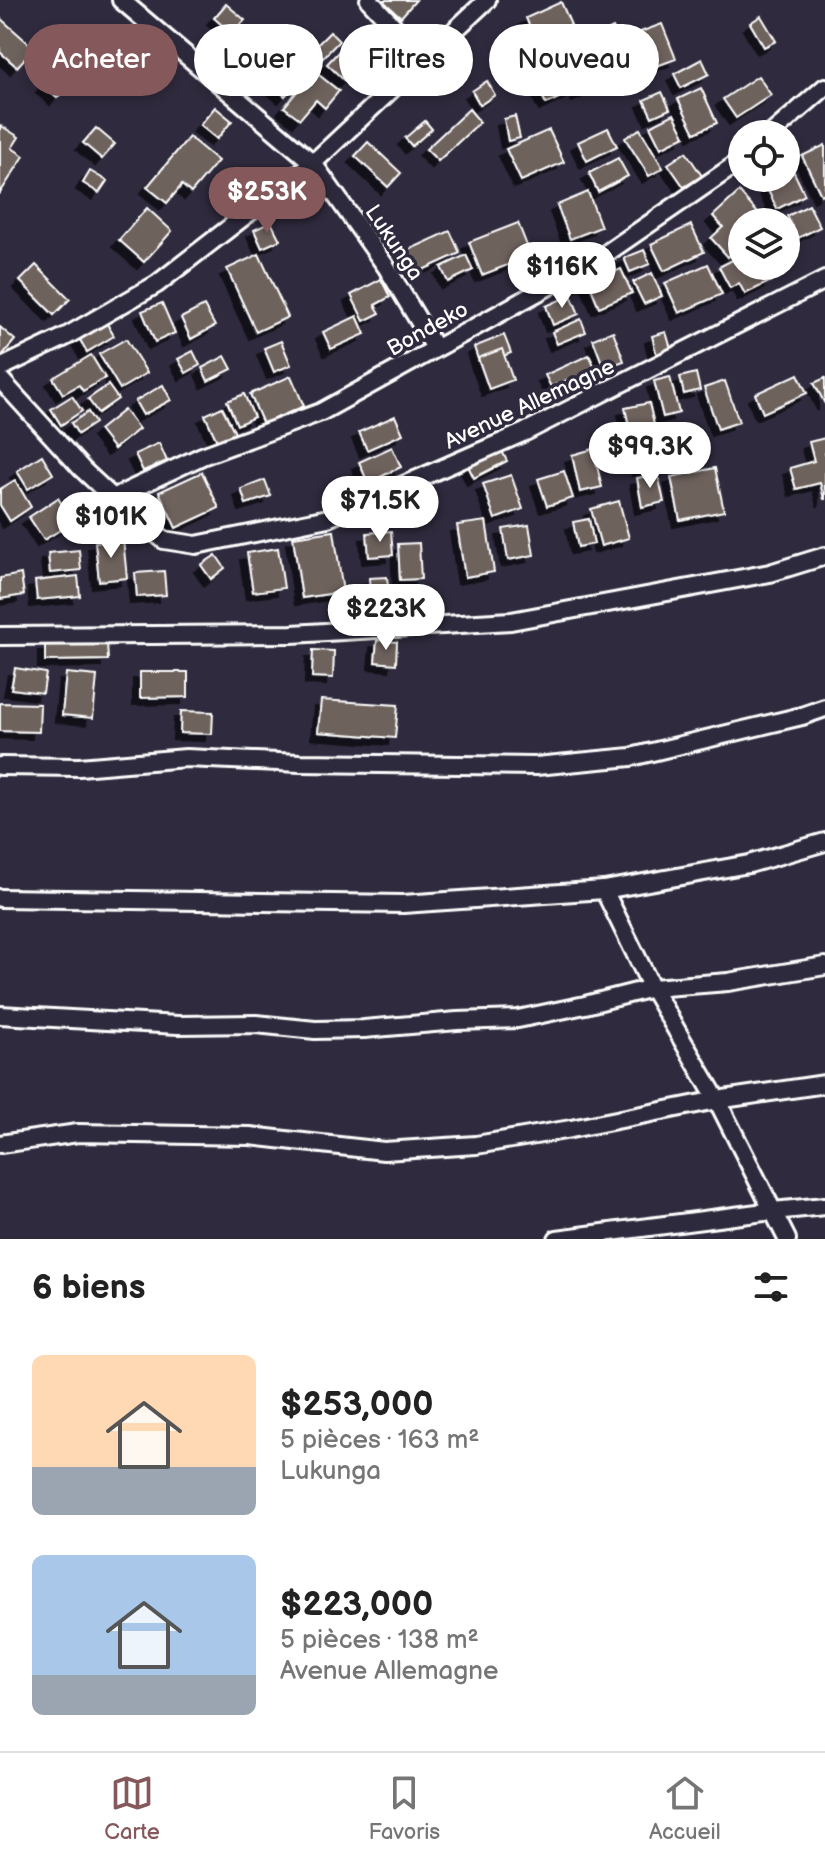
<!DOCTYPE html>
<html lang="fr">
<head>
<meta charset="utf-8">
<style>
	:root { --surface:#fff; --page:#f6f6f6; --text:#222; --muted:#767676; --line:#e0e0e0; --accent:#85585c }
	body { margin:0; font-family:"Balsamiq Sans",sans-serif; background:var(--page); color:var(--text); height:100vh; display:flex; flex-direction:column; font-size:30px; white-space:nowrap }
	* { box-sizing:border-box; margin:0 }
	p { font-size:26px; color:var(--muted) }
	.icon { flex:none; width:44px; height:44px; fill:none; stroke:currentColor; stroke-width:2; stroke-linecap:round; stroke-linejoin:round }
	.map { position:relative; height:1239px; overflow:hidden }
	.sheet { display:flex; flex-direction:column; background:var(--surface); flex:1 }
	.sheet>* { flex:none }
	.guide { position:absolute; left:24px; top:24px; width:778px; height:72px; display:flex; gap:16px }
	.buttons { position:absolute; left:728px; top:120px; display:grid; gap:16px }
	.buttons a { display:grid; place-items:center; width:72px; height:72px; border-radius:50%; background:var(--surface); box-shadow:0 4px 12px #0003; font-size:40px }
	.price { position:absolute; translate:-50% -68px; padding:0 18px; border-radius:28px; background:#fff; color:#222; font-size:26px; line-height:52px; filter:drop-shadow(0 2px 4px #0008) }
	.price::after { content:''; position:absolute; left:50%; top:48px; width:24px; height:18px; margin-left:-12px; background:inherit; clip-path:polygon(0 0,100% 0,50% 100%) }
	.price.active { background:var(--accent); color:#fff }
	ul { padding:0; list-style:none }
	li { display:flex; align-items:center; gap:24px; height:200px; padding:0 32px }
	li span { display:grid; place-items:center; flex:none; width:224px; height:160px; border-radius:12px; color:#555 }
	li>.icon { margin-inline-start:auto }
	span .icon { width:96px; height:96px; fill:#fffc; stroke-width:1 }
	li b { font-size:34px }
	h2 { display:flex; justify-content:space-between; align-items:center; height:96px; padding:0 32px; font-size:34px }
	.tag { padding:0 28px; border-radius:36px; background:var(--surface); box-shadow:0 4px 12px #0003; font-size:28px; line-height:72px }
	.tag.active { background:var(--accent); color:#fff }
	.tabs { display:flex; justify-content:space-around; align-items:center; height:112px; border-top:2px solid var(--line); background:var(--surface); font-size:22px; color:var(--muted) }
	.tabs a { display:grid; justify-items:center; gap:4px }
	.tabs .active { color:var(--accent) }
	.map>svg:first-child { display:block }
	.building { fill:#6e625d; stroke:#fff; stroke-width:2; filter:url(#shadow) }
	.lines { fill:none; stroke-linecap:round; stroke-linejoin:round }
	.street-casing { stroke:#fff; stroke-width:22 }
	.street { stroke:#2f2a3d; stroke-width:16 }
	.labels { text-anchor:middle; stroke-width:7; stroke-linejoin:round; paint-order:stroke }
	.street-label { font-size:22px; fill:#fff; stroke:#2f2a3d }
</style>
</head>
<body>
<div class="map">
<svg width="825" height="1239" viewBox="0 0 825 1239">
	<defs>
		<filter id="shadow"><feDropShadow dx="-7" dy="7" stdDeviation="0" flood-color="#0009"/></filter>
	</defs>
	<rect width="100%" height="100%" fill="#2f2a3d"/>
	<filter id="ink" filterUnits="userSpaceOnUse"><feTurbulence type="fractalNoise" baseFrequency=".0125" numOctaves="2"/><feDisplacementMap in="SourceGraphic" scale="16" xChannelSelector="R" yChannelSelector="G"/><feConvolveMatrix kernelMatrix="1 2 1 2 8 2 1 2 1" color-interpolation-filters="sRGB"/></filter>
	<g filter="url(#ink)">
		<g class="building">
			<polygon points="382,0 416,0 401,17"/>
			<polygon points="561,2 571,25 536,41 526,18"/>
			<polygon points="226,4 245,20 232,34 214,18"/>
			<polygon points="761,16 776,41 764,47 750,23"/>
			<polygon points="0,18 34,48 17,67 0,52"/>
			<polygon points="662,24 676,59 654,67 640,32"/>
			<polygon points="613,28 619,42 601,50 595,37"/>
			<polygon points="363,31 375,43 360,59 348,47"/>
			<polygon points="330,32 339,41 319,62 309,53"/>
			<polygon points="150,38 161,45 150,63 138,56"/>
			<polygon points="341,49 360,66 345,81 327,64"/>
			<polygon points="294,53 310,67 285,96 262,76 277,59 284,65"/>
			<polygon points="232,58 248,72 234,87 218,73"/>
			<polygon points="66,59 81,70 57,98 43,86"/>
			<polygon points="702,59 709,74 681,88 674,74"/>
			<polygon points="131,61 143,68 133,84 121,77"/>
			<polygon points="594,65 603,84 579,95 570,76"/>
			<polygon points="314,71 339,91 325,108 316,100 300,119 284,107"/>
			<polygon points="758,76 771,95 736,118 723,99"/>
			<polygon points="564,77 571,92 546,104 539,89"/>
			<polygon points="487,81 495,95 480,105 472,91"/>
			<polygon points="701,88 717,123 695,133 678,99"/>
			<polygon points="662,92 670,109 652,117 644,100"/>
			<polygon points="215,107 232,121 217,139 200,125"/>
			<polygon points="469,109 480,122 438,161 426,149"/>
			<polygon points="674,114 685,136 661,148 650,126"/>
			<polygon points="515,116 520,138 508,141 504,119"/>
			<polygon points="425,121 432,129 412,146 405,138"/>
			<polygon points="0,125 19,137 12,148 24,156 0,193"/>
			<polygon points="96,128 115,144 102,159 83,143"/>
			<polygon points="608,128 617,146 587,161 578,142"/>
			<polygon points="640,129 663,168 649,176 625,138"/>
			<polygon points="549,130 564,162 521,181 506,149"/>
			<polygon points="189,137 218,161 191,193 182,185 167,203 147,187"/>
			<polygon points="368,142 401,173 388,187 355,156"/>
			<polygon points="825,145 825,193 821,195 802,156"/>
			<polygon points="686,152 702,176 684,187 668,164"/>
			<polygon points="786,156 805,195 777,209 762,178 786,178"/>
			<polygon points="618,158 628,176 598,192 589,173"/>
			<polygon points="90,171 107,181 99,193 83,183"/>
			<polygon points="588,192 601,227 570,239 557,205"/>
			<polygon points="739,192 766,222 742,222 742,245 728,257 711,238 723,227 713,216"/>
			<polygon points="809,205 820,227 798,238 787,216"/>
			<polygon points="147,208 172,231 144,262 119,240"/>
			<polygon points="271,222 280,240 262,248 254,230"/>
			<polygon points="518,223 531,256 482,275 469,242"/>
			<polygon points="691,225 704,252 664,271 651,244"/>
			<polygon points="450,231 460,253 414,274 404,252"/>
			<polygon points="644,250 650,264 630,272 624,258"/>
			<polygon points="259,254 288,317 256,332 227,269"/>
			<polygon points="466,255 473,270 448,282 441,267"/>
			<polygon points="742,255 742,266 769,267 764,269 771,281 745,294 739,283 730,288 719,267"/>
			<polygon points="708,264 722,294 679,313 665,283"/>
			<polygon points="36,265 70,299 54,315 20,281"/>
			<polygon points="621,269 632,293 599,307 589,283"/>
			<polygon points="652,273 662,296 644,304 633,282"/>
			<polygon points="381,279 390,297 375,305 380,313 364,321 351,295"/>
			<polygon points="571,295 579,314 553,325 546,306"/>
			<polygon points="162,303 175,333 155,342 142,311"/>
			<polygon points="204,306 215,326 191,339 181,318"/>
			<polygon points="357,316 365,334 331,349 323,332"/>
			<polygon points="581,319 586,332 557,344 552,332"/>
			<polygon points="106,322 114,336 87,352 79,338"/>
			<polygon points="0,327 15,340 0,358"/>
			<polygon points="613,331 624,361 604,368 593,339"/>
			<polygon points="666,332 672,352 657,356 652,336"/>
			<polygon points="504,335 511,353 480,365 474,347"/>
			<polygon points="126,339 147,373 120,389 99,354"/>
			<polygon points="281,341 291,365 274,372 264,348"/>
			<polygon points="502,349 513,380 489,389 478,358"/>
			<polygon points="193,351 200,365 186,373 178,359"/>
			<polygon points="91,355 105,378 83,391 79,385 63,394 53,378"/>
			<polygon points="589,355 601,380 580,390 574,377 551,387 545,375"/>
			<polygon points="225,356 232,369 208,381 202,368"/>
			<polygon points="696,373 700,390 684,394 680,377"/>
			<polygon points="798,374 807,393 763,413 755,394"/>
			<polygon points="291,376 304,406 263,424 250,394"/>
			<polygon points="670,377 679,413 663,417 654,381"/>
			<polygon points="825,378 825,404 814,383"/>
			<polygon points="725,381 739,422 718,429 704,388"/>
			<polygon points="108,385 118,399 98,413 88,399"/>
			<polygon points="163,385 171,400 143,415 135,401"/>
			<polygon points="244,394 254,417 237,425 227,401"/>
			<polygon points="72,396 82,411 61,425 51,409"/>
			<polygon points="649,403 663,464 639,469 625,408"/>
			<polygon points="222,407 235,433 217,441 205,415"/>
			<polygon points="124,410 139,429 114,449 99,430"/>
			<polygon points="88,412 95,423 78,434 71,423"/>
			<polygon points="395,416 403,434 367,450 359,432"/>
			<polygon points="825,438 825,499 824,499 820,483 796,489 790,468 814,461 809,442"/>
			<polygon points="159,443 167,461 143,471 135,454"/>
			<polygon points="392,447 401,467 368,483 359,462"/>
			<polygon points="500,447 507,461 474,478 467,464"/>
			<polygon points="593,449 602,487 580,492 572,455"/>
			<polygon points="42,455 53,474 28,489 17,471"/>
			<polygon points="715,468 724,511 680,520 671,477"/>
			<polygon points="564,471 573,498 547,506 538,479"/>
			<polygon points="202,472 219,508 176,528 159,492"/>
			<polygon points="658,474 664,502 642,507 637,478"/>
			<polygon points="511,475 523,509 495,519 483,484"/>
			<polygon points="15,480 31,507 10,521 0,505 0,489"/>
			<polygon points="265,480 271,496 246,504 241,489"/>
			<polygon points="425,488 432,514 411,520 404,493"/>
			<polygon points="58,498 73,522 44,540 29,517"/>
			<polygon points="619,501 629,538 601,546 591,509"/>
			<polygon points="589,519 594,544 578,547 573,522"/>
			<polygon points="486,521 494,572 465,577 457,525"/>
			<polygon points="529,525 534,555 508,560 503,529"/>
			<polygon points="334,531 343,592 302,598 293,537"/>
			<polygon points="391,531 393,555 369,557 367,533"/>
			<polygon points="123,539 127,578 99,581 95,542"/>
			<polygon points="419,543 421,579 400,580 398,544"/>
			<polygon points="278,548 284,588 253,592 247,553"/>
			<polygon points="79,550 81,570 50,573 48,553"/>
			<polygon points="216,555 225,568 211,579 201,565"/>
			<polygon points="164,571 166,595 137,597 135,573"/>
			<polygon points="21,574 24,595 0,599 0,578"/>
			<polygon points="78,576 80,596 37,600 35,581"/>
			<polygon points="387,577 390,606 371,608 369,578"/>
			<polygon points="377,640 397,642 396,664 375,662"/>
			<polygon points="107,643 108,660 45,661 45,644"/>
			<polygon points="313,650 334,651 333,678 312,677"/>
			<polygon points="15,668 46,673 43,693 11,689"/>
			<polygon points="140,672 188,672 188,697 140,698"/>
			<polygon points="66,673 97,676 93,718 62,715"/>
			<polygon points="321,700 398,705 395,738 318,732"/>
			<polygon points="0,703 40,704 39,732 0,731"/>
			<polygon points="181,711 213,712 212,734 180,733"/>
		</g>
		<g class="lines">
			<g class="street-casing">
				<g id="street">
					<polyline points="121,0 313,163 387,268 435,348"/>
					<polyline points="369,0 424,59"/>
					<polyline points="771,134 825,87"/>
					<polyline points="0,368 65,337 157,284 313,163 487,0"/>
					<polyline points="0,379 82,469 113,498 164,540 196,545 328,518 525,432 825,280"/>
					<polyline points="113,498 202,456 321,412 598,259 742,160"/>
					<polyline points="0,636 292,634 511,621 770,573 825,556"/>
					<polyline points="0,766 79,767 186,758 300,763 536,766 631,757 802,716 825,708"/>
					<polyline points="604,890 652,988 717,1100 787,1239"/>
					<polyline points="0,898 403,904 604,890 749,864 825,842"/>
					<polyline points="0,1015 178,1025 256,1024 315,1030 364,1029 457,1021 518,1019 585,1005 652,988 728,982 825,966"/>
					<polyline points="0,1144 78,1133 250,1136 384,1151 476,1145 571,1129 717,1100 825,1084"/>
					<polyline points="557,1239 773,1211 825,1206"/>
				</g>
			</g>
			<use href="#street" class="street"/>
		</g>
	</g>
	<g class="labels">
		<g class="street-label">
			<text transform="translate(395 242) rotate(56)" y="8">Lukunga</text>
			<text transform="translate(427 328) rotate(-29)" y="8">Bondeko</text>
			<text transform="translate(529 403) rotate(-25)" y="8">Avenue Allemagne</text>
		</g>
	</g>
</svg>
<div class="buttons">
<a><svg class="icon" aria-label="locate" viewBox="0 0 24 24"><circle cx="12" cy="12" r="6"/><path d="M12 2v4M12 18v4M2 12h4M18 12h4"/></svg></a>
<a><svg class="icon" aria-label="layers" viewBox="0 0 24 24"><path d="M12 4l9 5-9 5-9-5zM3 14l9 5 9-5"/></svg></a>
</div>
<b class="price active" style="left:267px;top:235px">$253K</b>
<b class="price" style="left:562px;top:310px">$116K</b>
<b class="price" style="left:650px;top:490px">$99.3K</b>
<b class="price" style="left:380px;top:544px">$71.5K</b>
<b class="price" style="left:111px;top:560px">$101K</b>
<b class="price" style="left:386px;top:652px">$223K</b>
<div class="guide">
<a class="tag active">Acheter</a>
<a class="tag">Louer</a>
<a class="tag">Filtres</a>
<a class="tag">Nouveau</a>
</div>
</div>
<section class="sheet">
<h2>6 biens<svg class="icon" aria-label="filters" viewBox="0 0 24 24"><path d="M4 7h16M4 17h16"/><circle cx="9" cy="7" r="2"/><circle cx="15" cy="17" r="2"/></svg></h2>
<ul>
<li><span style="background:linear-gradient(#ffd9b3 70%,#9aa5b1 0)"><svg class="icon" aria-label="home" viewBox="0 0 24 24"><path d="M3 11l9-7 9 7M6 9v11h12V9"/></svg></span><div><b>$253,000</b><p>5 pièces · 163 m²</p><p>Lukunga</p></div></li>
<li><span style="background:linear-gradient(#a9c7e8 75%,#9aa5b1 0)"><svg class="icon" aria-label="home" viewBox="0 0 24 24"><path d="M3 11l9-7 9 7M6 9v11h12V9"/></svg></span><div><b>$223,000</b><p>5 pièces · 138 m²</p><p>Avenue Allemagne</p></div></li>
</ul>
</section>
<nav class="tabs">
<a class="active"><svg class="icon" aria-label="map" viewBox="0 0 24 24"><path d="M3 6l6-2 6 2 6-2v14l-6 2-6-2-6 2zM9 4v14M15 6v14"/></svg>Carte</a>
<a><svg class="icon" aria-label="saved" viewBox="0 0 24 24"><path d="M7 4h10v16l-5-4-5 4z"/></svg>Favoris</a>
<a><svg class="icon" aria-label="home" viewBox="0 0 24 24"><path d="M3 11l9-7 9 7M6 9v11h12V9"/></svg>Accueil</a>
</nav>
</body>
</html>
